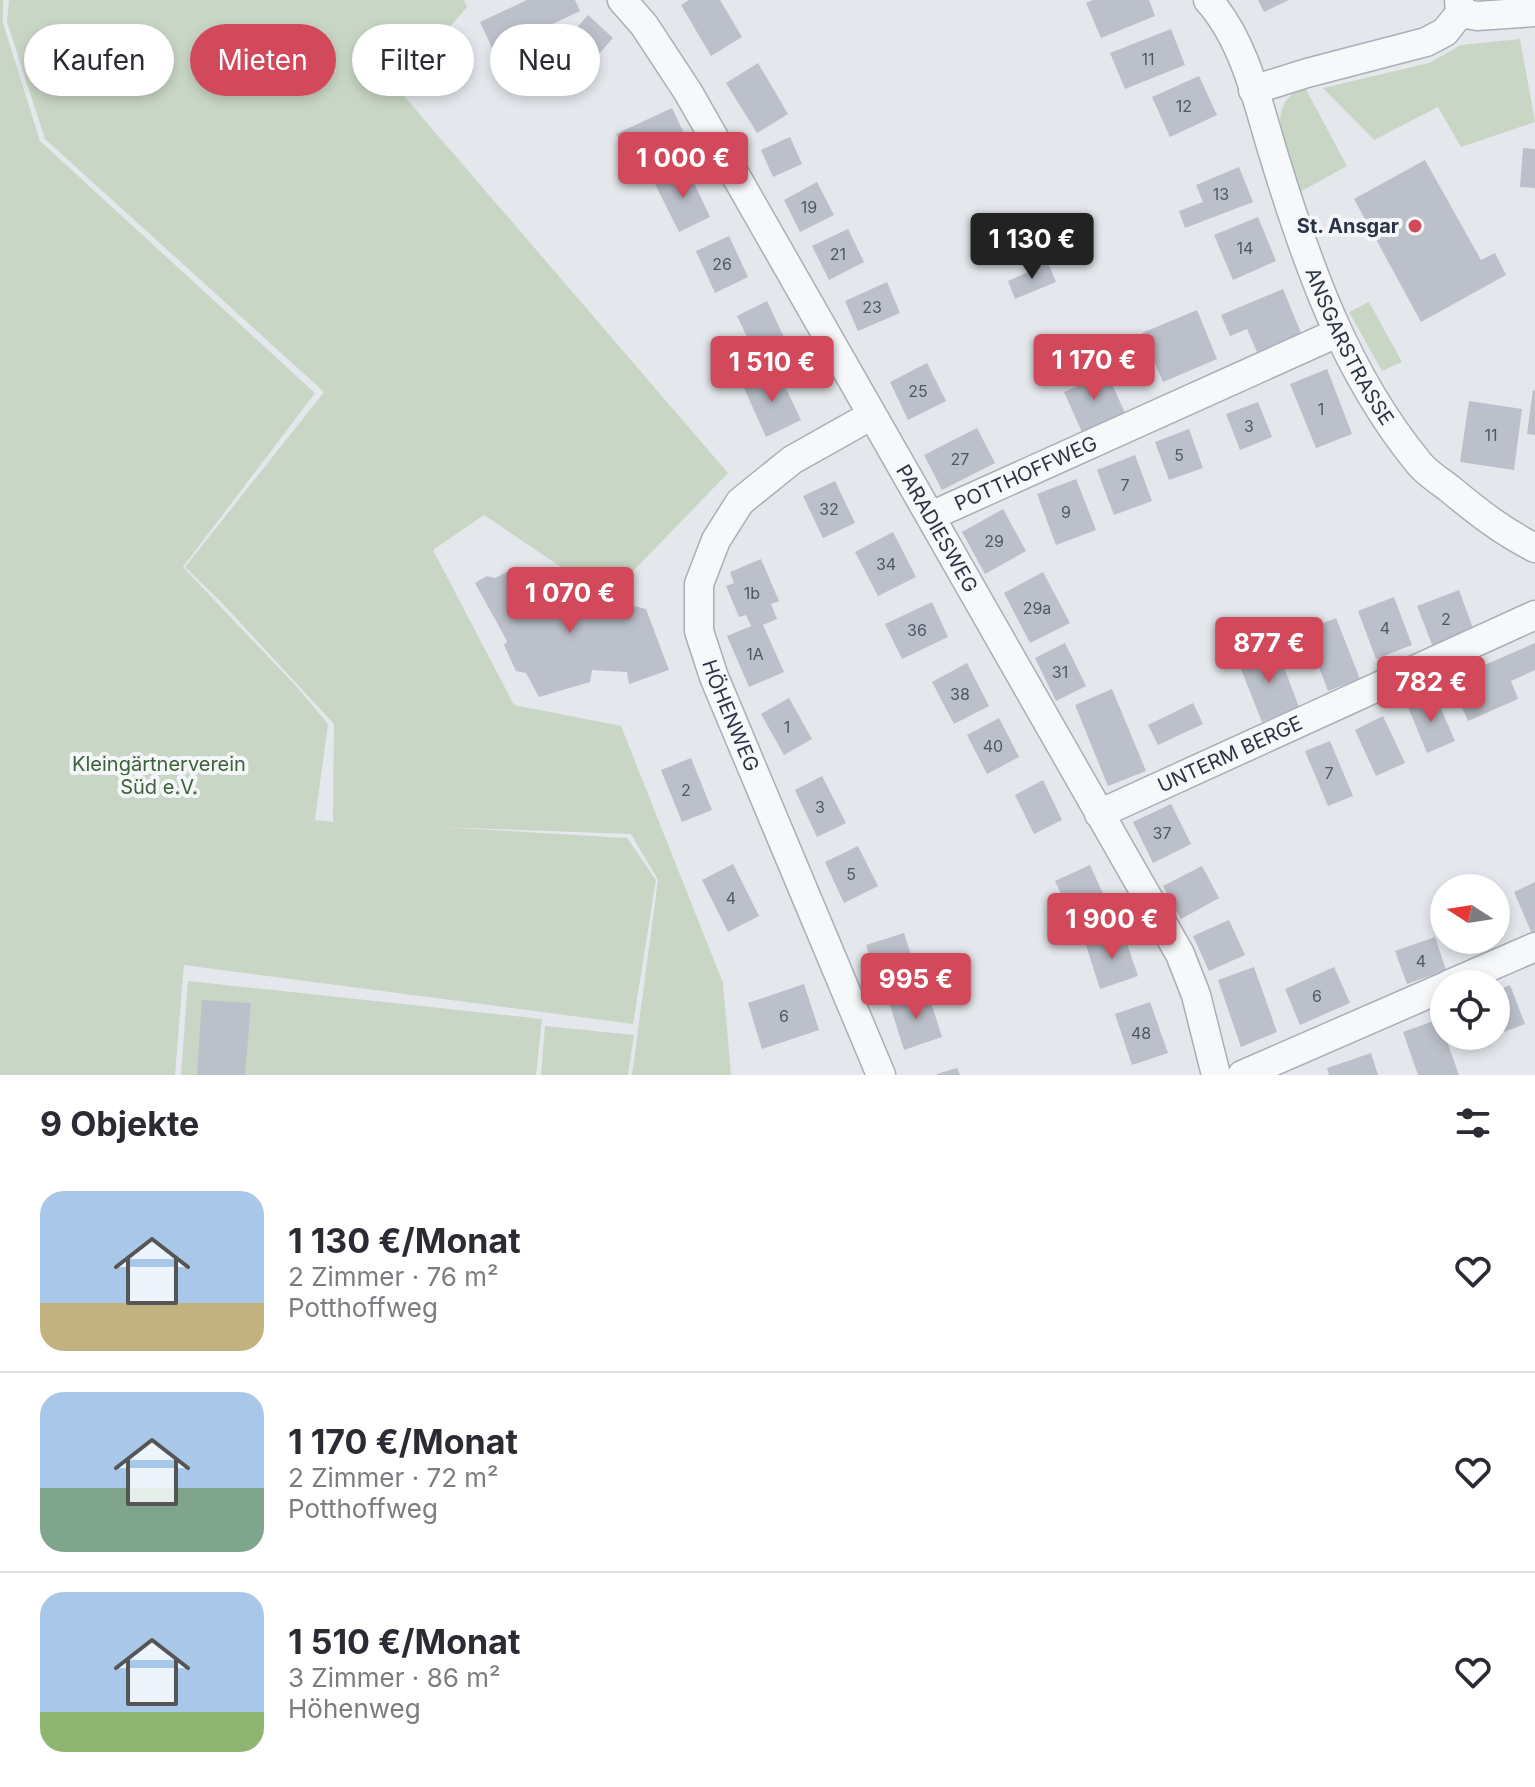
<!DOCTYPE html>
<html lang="de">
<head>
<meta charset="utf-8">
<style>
	:root { --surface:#fff; --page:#f2f2f3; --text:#2b2b33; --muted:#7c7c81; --line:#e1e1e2; --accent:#d1495b }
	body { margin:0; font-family:Inter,sans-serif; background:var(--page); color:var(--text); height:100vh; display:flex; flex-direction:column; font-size:30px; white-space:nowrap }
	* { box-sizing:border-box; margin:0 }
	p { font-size:26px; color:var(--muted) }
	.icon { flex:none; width:44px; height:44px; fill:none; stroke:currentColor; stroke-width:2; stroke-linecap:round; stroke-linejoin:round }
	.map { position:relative; height:1075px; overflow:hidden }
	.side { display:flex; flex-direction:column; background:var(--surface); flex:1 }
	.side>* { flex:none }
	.top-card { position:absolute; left:24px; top:24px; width:800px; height:72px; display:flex; gap:16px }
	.needle { width:52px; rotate:282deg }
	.fabs { position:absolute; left:1430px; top:874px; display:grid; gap:16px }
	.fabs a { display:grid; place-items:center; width:80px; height:80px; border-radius:50%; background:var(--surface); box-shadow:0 4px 12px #0003; font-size:40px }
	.price { position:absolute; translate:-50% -68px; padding:0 18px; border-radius:8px; background:var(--accent); color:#fff; font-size:26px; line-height:52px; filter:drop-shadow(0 2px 4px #0008) }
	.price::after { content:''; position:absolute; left:50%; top:48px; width:24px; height:18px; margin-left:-12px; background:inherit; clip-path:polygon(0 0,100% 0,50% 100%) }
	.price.current { background:#222; color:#fff }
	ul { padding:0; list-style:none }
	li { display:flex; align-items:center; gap:24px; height:200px; padding:0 40px }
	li+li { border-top:2px solid var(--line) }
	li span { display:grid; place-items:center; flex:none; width:224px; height:160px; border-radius:24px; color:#555 }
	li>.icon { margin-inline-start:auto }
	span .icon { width:96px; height:96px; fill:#fffc; stroke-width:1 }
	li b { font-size:34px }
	h2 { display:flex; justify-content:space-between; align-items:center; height:96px; padding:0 40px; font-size:34px }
	.pill { padding:0 28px; border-radius:36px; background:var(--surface); box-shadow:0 4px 12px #0003; font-size:28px; line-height:72px }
	.pill.current { background:var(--accent); color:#fff }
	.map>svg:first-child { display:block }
	.green { fill:#c9d6c5 }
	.building { fill:#bbc0ca }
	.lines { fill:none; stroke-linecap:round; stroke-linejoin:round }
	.minor-casing { stroke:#a9aeb7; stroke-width:31 }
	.minor { stroke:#f7f8fa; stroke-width:28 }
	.poi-dot { fill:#d1495b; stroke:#f4f6f9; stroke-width:3 }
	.labels { text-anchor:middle; stroke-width:8; stroke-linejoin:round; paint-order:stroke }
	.number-label { font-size:16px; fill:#4f5766 }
	.poi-label { font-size:20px; font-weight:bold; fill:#2b3445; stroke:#f4f6f9; text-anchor:end }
	.street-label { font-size:20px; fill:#2b3445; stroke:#f4f6f9 }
	.park-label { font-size:20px; fill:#3f6138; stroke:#f4f6f9 }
</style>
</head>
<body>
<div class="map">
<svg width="1535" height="1075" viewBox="0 0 1535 1075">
	<rect width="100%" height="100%" fill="#e4e7ec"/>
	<g class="green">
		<polygon points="0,0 3,0 3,23 40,141 315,393 183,567 296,686 328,724 315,820 333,822 334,724 221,602 185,567 324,392 45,139 7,22 9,0 464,0 467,7 397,88 728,473 607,598 484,515 433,550 514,705 621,726 723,983 731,1075 632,1075 658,880 631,834 441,827 627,838 656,880 633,1024 184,965 175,1075 0,1075"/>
		<polygon points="1520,39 1535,122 1461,147 1438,107 1374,140 1323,88 1429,63 1461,45"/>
		<path d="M1303 84 1347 166 1300 192C1294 171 1274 129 1282 109 1285 99 1295 91 1303 84Z"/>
		<polygon points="1369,302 1402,362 1382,371 1349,312"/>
		<polygon points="188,981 542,1019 536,1075 181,1075"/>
		<polygon points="545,1026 634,1035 628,1075 541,1075"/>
	</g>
	<g class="building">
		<polygon points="527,0 575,0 580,11 494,52 480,22"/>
		<polygon points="689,0 720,0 742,37 711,56 681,5"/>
		<polygon points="1093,0 1149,0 1155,16 1101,38 1086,3"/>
		<polygon points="1258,0 1289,0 1264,12"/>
		<polygon points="588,15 613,38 584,71 559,48"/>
		<polygon points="1171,29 1185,65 1125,89 1110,53"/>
		<polygon points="758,63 788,114 757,133 726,83"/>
		<polygon points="1199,76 1217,115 1170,137 1152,97"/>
		<polygon points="672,108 690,146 635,173 616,134"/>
		<polygon points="790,137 802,164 773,177 761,150"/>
		<polygon points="1523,148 1535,149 1535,188 1520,187"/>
		<polygon points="1425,160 1481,260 1495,253 1506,275 1421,322 1354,199"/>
		<polygon points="1239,167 1253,202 1185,228 1179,211 1203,202 1196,185"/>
		<polygon points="687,168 710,217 679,232 655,184"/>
		<polygon points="817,182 834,215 800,232 784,200"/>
		<polygon points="1258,217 1276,261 1233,280 1214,235"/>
		<polygon points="848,229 864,262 829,280 812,246"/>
		<polygon points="729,236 748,277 715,293 696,251"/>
		<polygon points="1048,263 1056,282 1015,299 1008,281"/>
		<polygon points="887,282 900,313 858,331 845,301"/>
		<polygon points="1283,289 1301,333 1257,352 1247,329 1230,336 1221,315"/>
		<polygon points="767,301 789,348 759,362 737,316"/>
		<polygon points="1197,310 1217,359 1163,382 1142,333"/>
		<polygon points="927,363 946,401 908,420 890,382"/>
		<polygon points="1327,369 1352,434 1316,448 1290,384"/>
		<polygon points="778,372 801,420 766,437 744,388"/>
		<polygon points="1107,373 1125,413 1082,432 1064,392"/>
		<polygon points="1533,390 1535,391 1535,435 1527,434"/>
		<polygon points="1469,401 1522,409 1514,470 1460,462"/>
		<polygon points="1258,402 1272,437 1240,450 1226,414"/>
		<polygon points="977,428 995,463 942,490 924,455"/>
		<polygon points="1189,429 1203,468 1169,480 1155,442"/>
		<polygon points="1135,455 1152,501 1114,515 1097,470"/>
		<polygon points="1076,479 1096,530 1056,545 1037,494"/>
		<polygon points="835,481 855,523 823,538 803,496"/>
		<polygon points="1003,509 1026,551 985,574 962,532"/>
		<polygon points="893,532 916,577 878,596 855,552"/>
		<polygon points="761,559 779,601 771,604 777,619 763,625 784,672 749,687 727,636 751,626 746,615 739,617 726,586 734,583 730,572"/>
		<polygon points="516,567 522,578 544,585 559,606 567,604 587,612 597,597 646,609 669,670 629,684 627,672 592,670 590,682 539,697 526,673 516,671 504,645 507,641 475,583 487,576 495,578"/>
		<polygon points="1043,572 1070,623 1030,643 1004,593"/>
		<polygon points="1459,590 1474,631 1433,647 1417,606"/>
		<polygon points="1394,597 1412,645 1376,659 1358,611"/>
		<polygon points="932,602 948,637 902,659 885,624"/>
		<polygon points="1336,618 1360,679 1328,691 1305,630"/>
		<polygon points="1065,643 1086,686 1056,701 1035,658"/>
		<polygon points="1535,643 1535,670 1511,681 1518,699 1468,721 1450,680"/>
		<polygon points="1277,649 1299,707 1262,722 1239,664"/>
		<polygon points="967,663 989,706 954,724 932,682"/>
		<polygon points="1112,689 1146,771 1108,786 1075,705"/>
		<polygon points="1435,695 1455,741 1427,753 1408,707"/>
		<polygon points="789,698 812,739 784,755 761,714"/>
		<polygon points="1193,703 1203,724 1158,745 1148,725"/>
		<polygon points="1383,716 1405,763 1376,776 1355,730"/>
		<polygon points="999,718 1019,757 987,774 967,735"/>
		<polygon points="1330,741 1353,796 1328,806 1305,751"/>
		<polygon points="691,758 712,810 682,822 661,770"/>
		<polygon points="822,776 846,823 817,837 795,790"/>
		<polygon points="1043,780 1062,820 1034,834 1015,795"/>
		<polygon points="1171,804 1191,844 1153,863 1133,822"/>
		<polygon points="858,846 878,886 844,903 825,862"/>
		<polygon points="733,864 759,916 728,932 702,880"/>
		<polygon points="1090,865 1109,907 1075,923 1055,881"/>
		<polygon points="1202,866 1219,898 1181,919 1163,886"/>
		<polygon points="1535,882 1535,933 1532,934 1514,892"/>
		<polygon points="1229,920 1245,955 1209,971 1193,936"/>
		<polygon points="1123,932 1138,976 1100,989 1086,945"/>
		<polygon points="904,933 918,977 880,989 866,945"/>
		<polygon points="1435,937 1446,970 1407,984 1395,951"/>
		<polygon points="1254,967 1277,1032 1241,1047 1218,980"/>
		<polygon points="1334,967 1350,1003 1300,1025 1285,989"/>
		<polygon points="804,984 819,1030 762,1049 748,1003"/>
		<polygon points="1510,985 1525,1024 1496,1035 1496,991"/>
		<polygon points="928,993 942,1037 904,1050 890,1005"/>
		<polygon points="202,1000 251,1003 245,1075 197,1075"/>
		<polygon points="1150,1002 1168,1053 1132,1065 1115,1014"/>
		<polygon points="1439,1019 1459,1075 1418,1075 1403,1032"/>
		<polygon points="1371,1053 1378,1075 1329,1075 1327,1068"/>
		<polygon points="957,1068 960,1075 937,1075 937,1074"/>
	</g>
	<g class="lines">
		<g class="minor-casing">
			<g id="minor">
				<path id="s1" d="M622 0 644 25 688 92 1180 954 1196 995 1216 1075"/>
				<path id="s2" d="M1208 0C1245 41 1258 104 1274 156 1307 264 1345 373 1418 462 1426 473 1440 481 1450 489 1479 513 1502 531 1535 548"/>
				<polyline points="1460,13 1477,16 1535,12"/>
				<polyline points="1253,90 1307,73 1426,42 1445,32 1460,13 1459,0"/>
				<path id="s3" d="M872 415 792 460 740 502 716 540 699 584V631L714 677 881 1075"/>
				<path id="s4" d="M931 516 1337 333"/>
				<path id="s5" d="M1099 814 1535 615"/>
				<polyline points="1450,984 1535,947"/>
				<polyline points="1242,1075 1444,987"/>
			</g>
		</g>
		<use href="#minor" class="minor"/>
	</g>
	<circle class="poi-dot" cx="1415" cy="226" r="8"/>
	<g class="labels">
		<g class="number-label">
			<text x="1148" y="65">11</text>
			<text x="1184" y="112">12</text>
			<text x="1221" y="200">13</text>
			<text x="809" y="213">19</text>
			<text x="1245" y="254">14</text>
			<text x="838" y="260">21</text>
			<text x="722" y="270">26</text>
			<text x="872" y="313">23</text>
			<text x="918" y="397">25</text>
			<text x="1321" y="415">1</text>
			<text x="1249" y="432">3</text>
			<text x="1491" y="441">11</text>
			<text x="1179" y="461">5</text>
			<text x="960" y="465">27</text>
			<text x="1125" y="491">7</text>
			<text x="829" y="515">32</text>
			<text x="1066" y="518">9</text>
			<text x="994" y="547">29</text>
			<text x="886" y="570">34</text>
			<text x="752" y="599">1b</text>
			<text x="1037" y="614">29a</text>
			<text x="1446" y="625">2</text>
			<text x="1385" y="634">4</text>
			<text x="917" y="636">36</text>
			<text x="755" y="660">1A</text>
			<text x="1060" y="678">31</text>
			<text x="960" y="700">38</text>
			<text x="787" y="733">1</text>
			<text x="993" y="752">40</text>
			<text x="1329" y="779">7</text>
			<text x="686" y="796">2</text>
			<text x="820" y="813">3</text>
			<text x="1162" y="839">37</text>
			<text x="851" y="880">5</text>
			<text x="731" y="904">4</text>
			<text x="1421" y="967">4</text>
			<text x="1317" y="1002">6</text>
			<text x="784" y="1022">6</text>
			<text x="1141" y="1039">48</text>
		</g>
		<g class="poi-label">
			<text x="1399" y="233">St. Ansgar</text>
		</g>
		<g class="street-label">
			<text dy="7" stroke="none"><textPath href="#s2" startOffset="376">ANSGARSTRASSE</textPath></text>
			<text dy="7" stroke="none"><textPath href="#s4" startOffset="104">POTTHOFFWEG</textPath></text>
			<text dy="7" stroke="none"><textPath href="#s1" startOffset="616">PARADIESWEG</textPath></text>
			<text dy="7" stroke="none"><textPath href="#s3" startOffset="388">HÖHENWEG</textPath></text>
			<text dy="7" stroke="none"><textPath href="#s5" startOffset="144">UNTERM BERGE</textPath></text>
		</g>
		<g class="park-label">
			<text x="159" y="771">Kleingärtnerverein<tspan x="159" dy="23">Süd e.V.</tspan></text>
		</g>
	</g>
</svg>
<div class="fabs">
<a><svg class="needle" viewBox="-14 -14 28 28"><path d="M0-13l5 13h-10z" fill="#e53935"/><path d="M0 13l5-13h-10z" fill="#7c7c81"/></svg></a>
<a><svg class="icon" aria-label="locate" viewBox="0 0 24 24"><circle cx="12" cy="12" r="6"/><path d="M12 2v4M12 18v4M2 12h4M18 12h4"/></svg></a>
</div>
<b class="price" style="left:683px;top:200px">1 000 €</b>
<b class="price current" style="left:1032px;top:281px">1 130 €</b>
<b class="price" style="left:1094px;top:402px">1 170 €</b>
<b class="price" style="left:772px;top:404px">1 510 €</b>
<b class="price" style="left:570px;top:635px">1 070 €</b>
<b class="price" style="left:1269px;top:685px">877 €</b>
<b class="price" style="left:1431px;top:724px">782 €</b>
<b class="price" style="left:1112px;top:961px">1 900 €</b>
<b class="price" style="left:916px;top:1021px">995 €</b>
<div class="top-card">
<a class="pill">Kaufen</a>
<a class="pill current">Mieten</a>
<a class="pill">Filter</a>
<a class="pill">Neu</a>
</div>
</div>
<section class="side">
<h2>9 Objekte<svg class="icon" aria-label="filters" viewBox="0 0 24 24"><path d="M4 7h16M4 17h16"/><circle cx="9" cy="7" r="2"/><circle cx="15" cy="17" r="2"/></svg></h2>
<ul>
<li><span style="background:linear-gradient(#a9c7e8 70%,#c2b280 0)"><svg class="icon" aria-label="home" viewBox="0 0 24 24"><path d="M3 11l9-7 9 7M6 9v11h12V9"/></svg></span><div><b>1 130 €/Monat</b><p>2 Zimmer · 76 m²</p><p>Potthoffweg</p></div><svg class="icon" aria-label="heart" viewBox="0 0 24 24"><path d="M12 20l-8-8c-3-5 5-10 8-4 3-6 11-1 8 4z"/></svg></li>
<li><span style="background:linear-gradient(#a9c7e8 60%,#7fa58c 0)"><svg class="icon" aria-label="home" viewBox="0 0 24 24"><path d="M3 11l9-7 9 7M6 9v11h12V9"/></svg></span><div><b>1 170 €/Monat</b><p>2 Zimmer · 72 m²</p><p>Potthoffweg</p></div><svg class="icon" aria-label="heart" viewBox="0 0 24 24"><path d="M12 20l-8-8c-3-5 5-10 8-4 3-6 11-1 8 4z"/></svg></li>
<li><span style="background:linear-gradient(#a9c7e8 75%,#8fb573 0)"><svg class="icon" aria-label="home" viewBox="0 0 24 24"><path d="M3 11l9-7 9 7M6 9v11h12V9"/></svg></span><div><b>1 510 €/Monat</b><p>3 Zimmer · 86 m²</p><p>Höhenweg</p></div><svg class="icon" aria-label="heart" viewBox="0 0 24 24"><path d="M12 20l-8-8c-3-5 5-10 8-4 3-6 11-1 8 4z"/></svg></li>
</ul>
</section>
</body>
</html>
